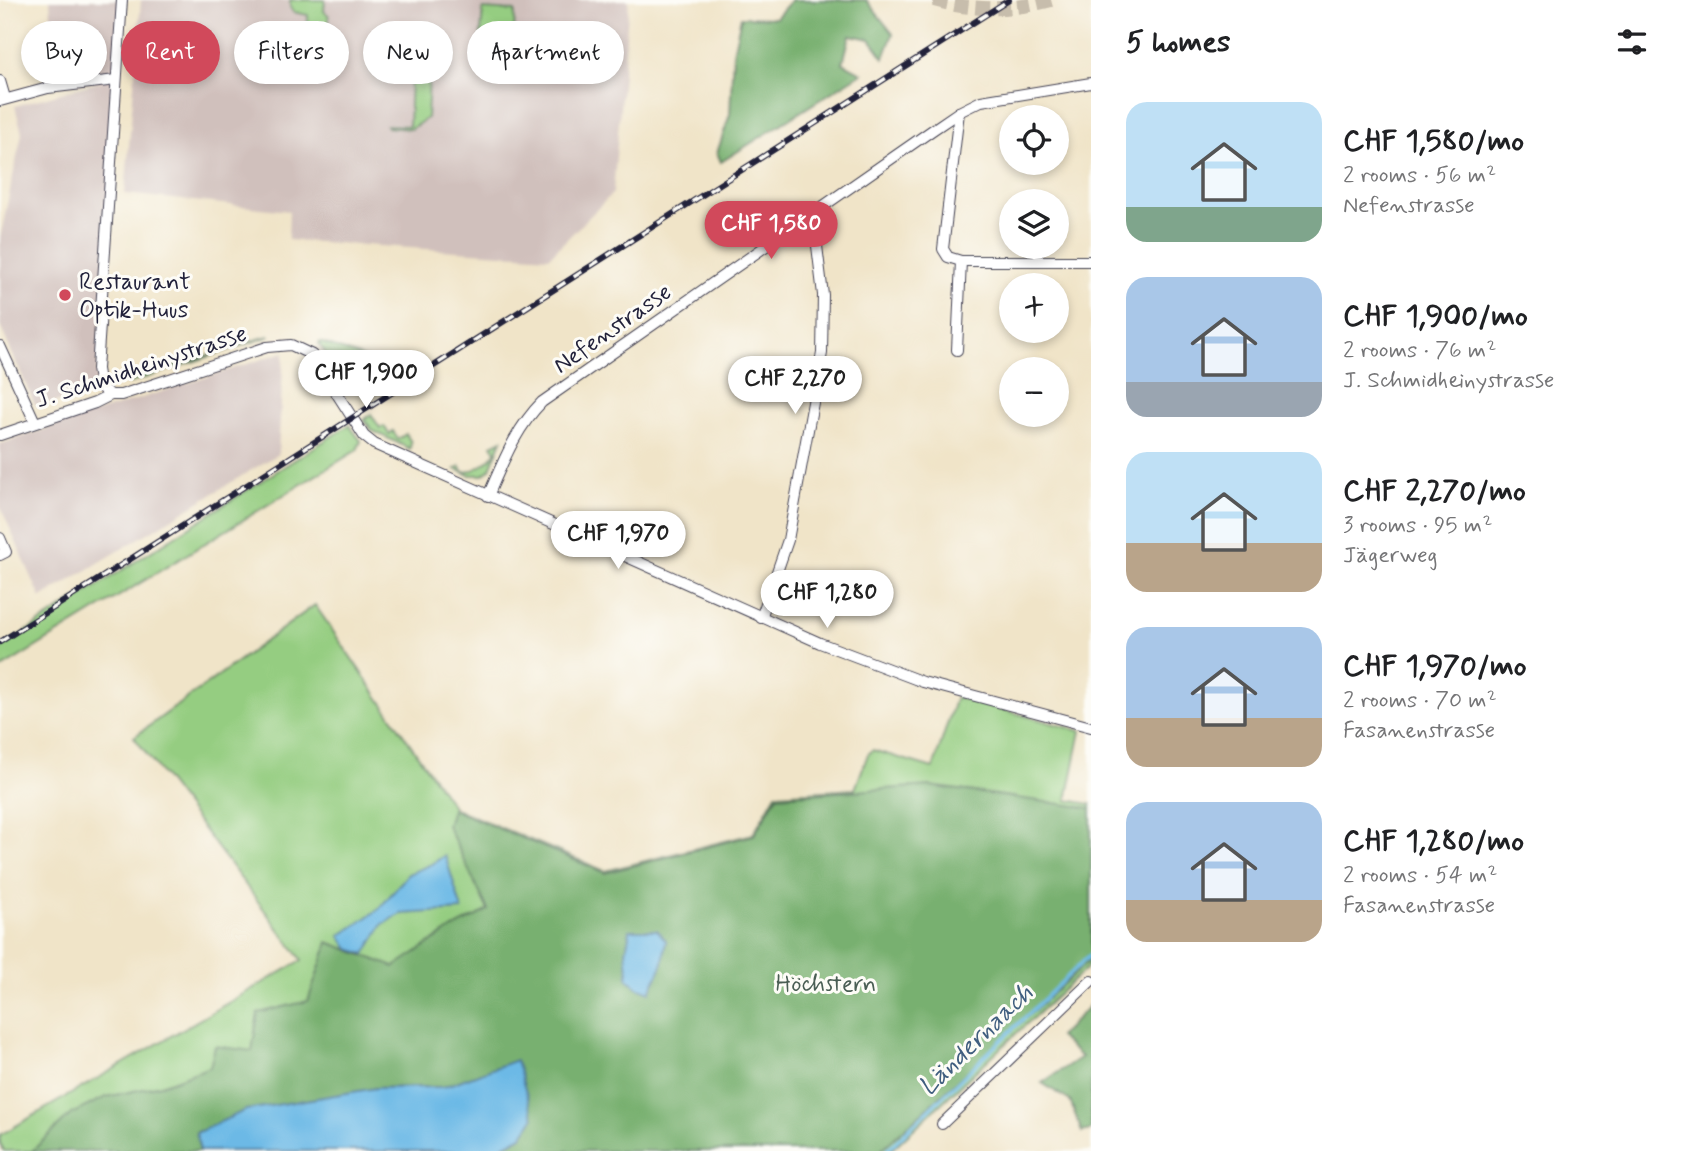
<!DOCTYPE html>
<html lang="en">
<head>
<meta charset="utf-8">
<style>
	:root { --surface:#fff; --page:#f6f6f6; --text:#202124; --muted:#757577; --accent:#d1495b }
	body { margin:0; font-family:Mynerve,sans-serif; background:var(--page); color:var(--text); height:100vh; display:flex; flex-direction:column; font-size:26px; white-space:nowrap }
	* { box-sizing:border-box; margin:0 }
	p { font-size:23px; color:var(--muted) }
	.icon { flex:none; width:38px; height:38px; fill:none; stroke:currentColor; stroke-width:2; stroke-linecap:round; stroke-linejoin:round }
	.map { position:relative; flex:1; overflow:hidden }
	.panel { display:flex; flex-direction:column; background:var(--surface); width:595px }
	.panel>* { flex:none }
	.guide { position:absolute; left:21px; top:21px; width:665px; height:63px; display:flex; gap:14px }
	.buttons { position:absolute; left:999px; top:105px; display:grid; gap:14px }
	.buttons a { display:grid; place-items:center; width:70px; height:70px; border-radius:50%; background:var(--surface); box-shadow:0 4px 10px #0003; font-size:35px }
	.price { position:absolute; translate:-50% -60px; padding:0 16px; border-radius:24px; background:#fff; color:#222; font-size:23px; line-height:46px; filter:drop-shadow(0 2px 4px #0008) }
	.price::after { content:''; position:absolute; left:50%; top:42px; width:21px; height:16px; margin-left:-10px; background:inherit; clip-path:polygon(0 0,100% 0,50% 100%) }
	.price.active { background:var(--accent); color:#fff }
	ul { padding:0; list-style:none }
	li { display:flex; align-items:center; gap:21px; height:175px; padding:0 35px }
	li span { display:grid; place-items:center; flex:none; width:196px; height:140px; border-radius:21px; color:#555 }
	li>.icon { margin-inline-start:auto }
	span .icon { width:84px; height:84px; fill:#fffc; stroke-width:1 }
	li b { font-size:30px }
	h2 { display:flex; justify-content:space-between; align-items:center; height:84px; padding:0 35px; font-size:30px }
	.pill { padding:0 24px; border-radius:32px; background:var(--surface); box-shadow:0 4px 10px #0003; font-size:24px; line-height:63px }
	.pill.active { background:var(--accent); color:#fff }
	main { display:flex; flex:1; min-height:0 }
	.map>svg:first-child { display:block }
	.industrial { fill:#d0c0bc }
	.green { fill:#95cd81; stroke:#5c785e; stroke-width:2 }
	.forest { fill:#78b06f; stroke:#4d6955; stroke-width:2 }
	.water { fill:#6cb9e6; stroke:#476e90; stroke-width:2 }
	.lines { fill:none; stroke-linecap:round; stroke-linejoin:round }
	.stream { stroke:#6cb9e6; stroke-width:3.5 }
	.secondary-tunnel { stroke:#c7bdac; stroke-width:14; stroke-dasharray:14 7; stroke-linecap:butt }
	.street-casing { stroke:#413f50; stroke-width:12 }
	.street { stroke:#fff; stroke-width:10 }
	.rail-casing { stroke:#22223b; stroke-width:6 }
	.rail { stroke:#fdfcf7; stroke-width:3.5; stroke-dasharray:10; stroke-linecap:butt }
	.poi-dot { fill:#d1495b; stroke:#fdfcf7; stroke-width:2.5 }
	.labels { text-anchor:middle; stroke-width:6; stroke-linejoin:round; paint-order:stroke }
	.poi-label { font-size:24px; fill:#22223b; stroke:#fdfcf7; text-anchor:start }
	.street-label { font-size:24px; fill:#22223b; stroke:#fdfcf7 }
	.park-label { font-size:24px; fill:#4a5e54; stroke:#fdfcf7 }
	.water-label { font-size:26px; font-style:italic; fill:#405e7f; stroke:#fdfcf7 }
</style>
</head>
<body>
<main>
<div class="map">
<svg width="1091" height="1151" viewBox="0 0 1091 1151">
	<rect width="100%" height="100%" fill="#fdfcf7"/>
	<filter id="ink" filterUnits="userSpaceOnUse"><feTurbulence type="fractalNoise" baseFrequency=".0143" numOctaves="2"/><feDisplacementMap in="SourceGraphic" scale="14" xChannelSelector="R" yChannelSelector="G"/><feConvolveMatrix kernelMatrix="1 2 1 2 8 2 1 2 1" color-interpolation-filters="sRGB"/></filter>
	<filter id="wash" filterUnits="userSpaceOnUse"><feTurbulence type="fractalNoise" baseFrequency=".00686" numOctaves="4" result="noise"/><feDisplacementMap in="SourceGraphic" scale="28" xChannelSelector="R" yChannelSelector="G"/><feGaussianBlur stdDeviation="1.57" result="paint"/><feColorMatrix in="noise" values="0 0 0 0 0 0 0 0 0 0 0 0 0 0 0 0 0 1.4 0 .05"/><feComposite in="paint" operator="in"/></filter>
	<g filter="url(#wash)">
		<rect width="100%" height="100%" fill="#f0e4c8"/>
		<g class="industrial">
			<polygon points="50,0 122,0 95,396 35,405 0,326 0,238 22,133 15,106 103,81 55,85"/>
			<polygon points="141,0 629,0 613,193 549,257 288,240 289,211 125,194"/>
			<polygon points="284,352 278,454 41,598 0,506 0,444"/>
		</g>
		<g class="green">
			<polygon points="290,0 325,0 324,11 329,16 327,51 324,51 324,46 309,45 309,50 297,49 306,48 308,15 293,12 290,7"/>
			<polygon points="483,9 515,11 513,57 479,55"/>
			<polygon points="418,27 424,27 422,67 412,66 413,35 417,35"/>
			<polygon points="411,79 429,79 427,118 411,129 387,127 386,125 409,126"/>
			<polygon points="270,336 130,383 123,382 265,337"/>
			<polygon points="320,342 395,369 398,371 373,386 349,382 344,379 319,344"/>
			<polygon points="371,414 380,428 384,426 389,434 393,431 398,439 406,434 411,442 410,449 373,431 364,420"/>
			<polygon points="349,425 361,441 357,450 0,669 0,648"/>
			<path d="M502 440 490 469 483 475H470L456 469 460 466 464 472C475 471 491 462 496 451L492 445Z"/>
			<polygon points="315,605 454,808 605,871 753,834 776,794 855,789 868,754 873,750 933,768 956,697 1081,731 1067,800 1091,804 1091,964 890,1151 4,1151 0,1143 0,1135 302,960 134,737"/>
		</g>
		<g class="forest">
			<polygon points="791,0 866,0 893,34 884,58 870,39 850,35 843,63 862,73 721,162 717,153 730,114 733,53 741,17 776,18"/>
			<polygon points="930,786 1091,808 1091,959 880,1151 494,1151 522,1136 516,1061 443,1087 376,1088 196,1132 200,1151 32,1151 71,1114 106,1097 161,1085 210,1067 215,1046 252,1051 258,1013 308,1001 328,942 394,967 450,930 488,910 447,825 452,809 605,873 754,835 777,796"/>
			<polygon points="1091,1004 1091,1130 1082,1132 1070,1101 1042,1083 1081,1057 1059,1037"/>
		</g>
		<g class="water">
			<polygon points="445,855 462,910 401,914 383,924 365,954 349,949 340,936 379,909 408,874 432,864"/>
			<polygon points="630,930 657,930 666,940 663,963 650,992 637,987 627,978 628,970 626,952"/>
			<polygon points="516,1060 534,1118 522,1136 494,1151 200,1151 196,1133 246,1110 376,1088 443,1087"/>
		</g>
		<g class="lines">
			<polyline class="stream" points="886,1151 1091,954"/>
		</g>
	</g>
	<g filter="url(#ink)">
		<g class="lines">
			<path class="secondary-tunnel" d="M934 0C973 11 1012 11 1051 0"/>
			<g class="street-casing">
				<g id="street">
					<polyline points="0,81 5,98"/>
					<polyline points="0,101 48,88 116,80"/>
					<polyline points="959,112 943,249 948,257 961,261 1091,261"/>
					<polyline points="0,346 35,422"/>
					<polyline points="957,350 961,261"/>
					<polyline points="111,395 100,387 97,369 122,0"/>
					<polyline points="0,435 95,403 111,395 121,395 267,347 291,345 312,355 364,436 374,444 820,643 923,682 1091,727"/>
					<path d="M488 496C503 462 516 428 542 402L934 129 959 112 981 101 1091 83"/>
					<polyline points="0,538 6,552 0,555"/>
					<polyline points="761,618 788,540 822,353 823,295 813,213"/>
					<polyline points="942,1124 1091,981"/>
				</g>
			</g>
			<use href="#street" class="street"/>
			<g class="rail-casing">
				<polyline id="rail" points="0,642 1009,0"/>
			</g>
			<use href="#rail" class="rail"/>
		</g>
	</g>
	<circle class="poi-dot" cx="65" cy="295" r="7"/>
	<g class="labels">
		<g class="poi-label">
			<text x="79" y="289">Restaurant<tspan x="79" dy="28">Optik-Huus</tspan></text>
		</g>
		<g class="street-label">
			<text transform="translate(612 328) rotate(-35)" y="8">Nefenstrasse</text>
			<text transform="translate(141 366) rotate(-18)" y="8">J. Schmidheinystrasse</text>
		</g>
		<g class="park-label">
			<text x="826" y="991">Höchstern</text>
		</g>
		<g class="water-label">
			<text transform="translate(975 1039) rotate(-44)" y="9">Ländernaach</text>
		</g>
	</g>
</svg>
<div class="buttons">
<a><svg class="icon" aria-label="locate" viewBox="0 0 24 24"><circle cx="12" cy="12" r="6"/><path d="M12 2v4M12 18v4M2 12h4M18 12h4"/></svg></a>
<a><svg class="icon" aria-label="layers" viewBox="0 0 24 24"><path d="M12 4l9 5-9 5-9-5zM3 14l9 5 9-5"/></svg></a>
<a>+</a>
<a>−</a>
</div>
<b class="price active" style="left:771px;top:261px">CHF 1,580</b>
<b class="price" style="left:366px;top:410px">CHF 1,900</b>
<b class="price" style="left:795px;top:416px">CHF 2,270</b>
<b class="price" style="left:618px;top:571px">CHF 1,970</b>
<b class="price" style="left:827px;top:630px">CHF 1,280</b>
<div class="guide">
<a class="pill">Buy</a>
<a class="pill active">Rent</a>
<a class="pill">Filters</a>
<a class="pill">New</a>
<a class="pill">Apartment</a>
</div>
</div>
<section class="panel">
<h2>5 homes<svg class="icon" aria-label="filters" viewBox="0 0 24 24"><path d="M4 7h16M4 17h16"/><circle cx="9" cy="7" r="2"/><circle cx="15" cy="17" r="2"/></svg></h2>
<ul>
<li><span style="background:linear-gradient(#bfe0f5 75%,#7fa58c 0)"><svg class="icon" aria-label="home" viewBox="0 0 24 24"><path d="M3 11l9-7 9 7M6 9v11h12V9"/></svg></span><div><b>CHF 1,580/mo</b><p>2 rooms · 56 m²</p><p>Nefenstrasse</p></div></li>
<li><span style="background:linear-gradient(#a9c7e8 75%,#9aa5b1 0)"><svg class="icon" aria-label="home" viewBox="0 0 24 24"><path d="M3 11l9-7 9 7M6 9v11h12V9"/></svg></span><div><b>CHF 1,900/mo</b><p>2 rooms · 76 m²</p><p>J. Schmidheinystrasse</p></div></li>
<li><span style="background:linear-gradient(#bfe0f5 65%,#b9a48a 0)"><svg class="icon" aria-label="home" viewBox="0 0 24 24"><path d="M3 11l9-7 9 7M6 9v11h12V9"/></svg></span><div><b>CHF 2,270/mo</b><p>3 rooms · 95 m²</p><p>Jägerweg</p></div></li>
<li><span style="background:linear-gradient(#a9c7e8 65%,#b9a48a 0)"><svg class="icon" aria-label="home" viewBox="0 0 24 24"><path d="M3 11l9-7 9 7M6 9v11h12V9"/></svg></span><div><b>CHF 1,970/mo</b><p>2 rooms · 70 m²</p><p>Fasanenstrasse</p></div></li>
<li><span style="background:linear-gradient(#a9c7e8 70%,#b9a48a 0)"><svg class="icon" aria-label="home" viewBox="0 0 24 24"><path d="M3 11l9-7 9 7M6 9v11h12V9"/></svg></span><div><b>CHF 1,280/mo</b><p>2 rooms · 54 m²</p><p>Fasanenstrasse</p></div></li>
</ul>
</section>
</main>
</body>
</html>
